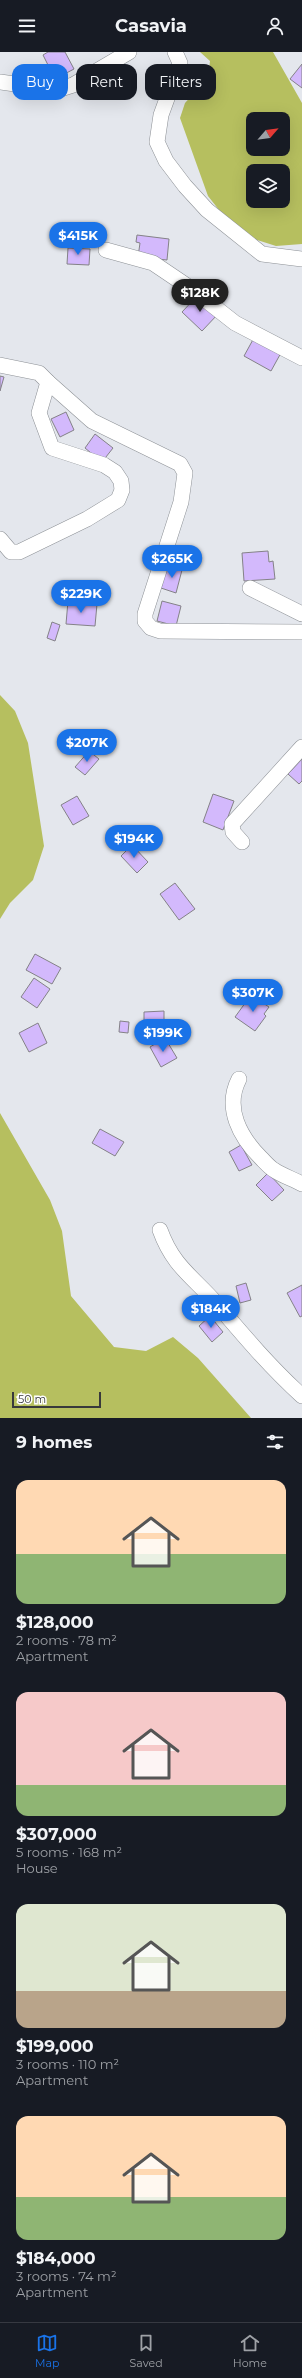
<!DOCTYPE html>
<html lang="en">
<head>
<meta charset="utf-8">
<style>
	:root { --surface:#171b24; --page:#242831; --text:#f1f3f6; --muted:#9ea1a6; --line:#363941; --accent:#1a73e8 }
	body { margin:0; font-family:Montserrat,sans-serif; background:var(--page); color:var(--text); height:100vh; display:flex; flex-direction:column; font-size:15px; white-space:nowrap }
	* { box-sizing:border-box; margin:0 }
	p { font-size:13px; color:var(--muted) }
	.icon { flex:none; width:22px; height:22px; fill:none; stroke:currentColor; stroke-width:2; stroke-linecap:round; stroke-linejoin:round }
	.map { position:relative; height:1366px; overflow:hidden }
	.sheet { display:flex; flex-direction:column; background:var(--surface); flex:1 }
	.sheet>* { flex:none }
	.hud { position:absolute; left:12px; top:12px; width:278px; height:36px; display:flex; gap:8px }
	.needle { width:26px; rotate:62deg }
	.tools { position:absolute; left:246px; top:60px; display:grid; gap:8px }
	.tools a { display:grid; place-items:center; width:44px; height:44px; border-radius:8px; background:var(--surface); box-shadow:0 4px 16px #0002; font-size:20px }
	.scale { position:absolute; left:12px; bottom:10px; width:89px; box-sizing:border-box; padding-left:4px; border:2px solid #38393b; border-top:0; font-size:11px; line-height:14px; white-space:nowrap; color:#38393b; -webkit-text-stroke:3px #fff; paint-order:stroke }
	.price { position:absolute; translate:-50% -34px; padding:0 9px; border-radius:14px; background:var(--accent); color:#fff; font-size:13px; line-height:26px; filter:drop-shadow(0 1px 2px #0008) }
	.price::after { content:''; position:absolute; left:50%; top:24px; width:12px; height:9px; margin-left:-6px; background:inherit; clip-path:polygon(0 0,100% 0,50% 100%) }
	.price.on { background:#222; color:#fff }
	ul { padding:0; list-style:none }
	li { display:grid; align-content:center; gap:8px; height:212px; padding:0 16px }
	li span { display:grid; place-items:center; height:124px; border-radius:12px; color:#555 }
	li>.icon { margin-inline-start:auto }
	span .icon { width:72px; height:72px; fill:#fffc; stroke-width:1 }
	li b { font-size:17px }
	h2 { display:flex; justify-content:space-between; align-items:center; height:48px; padding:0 16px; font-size:17px }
	.chip { padding:0 14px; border-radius:12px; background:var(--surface); box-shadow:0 4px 16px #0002; font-size:14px; line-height:36px }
	.chip.on { background:var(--accent); color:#fff }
	header { display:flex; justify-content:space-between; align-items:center; height:52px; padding:0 16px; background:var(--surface); font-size:18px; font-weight:700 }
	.dock { display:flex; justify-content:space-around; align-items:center; height:56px; border-top:1px solid var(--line); background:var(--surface); font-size:11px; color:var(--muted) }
	.dock a { display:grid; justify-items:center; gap:2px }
	.dock .on { color:var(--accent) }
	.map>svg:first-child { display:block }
	.forest { fill:#b6bf5f; fill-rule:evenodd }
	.building { fill:#d3b9fc; stroke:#848287 }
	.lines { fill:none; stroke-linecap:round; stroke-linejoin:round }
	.minor-casing { stroke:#8d9196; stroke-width:16 }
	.minor { stroke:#fff; stroke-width:15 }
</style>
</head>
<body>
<header><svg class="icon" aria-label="menu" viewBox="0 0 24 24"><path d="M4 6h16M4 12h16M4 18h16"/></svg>Casavia<svg class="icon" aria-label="person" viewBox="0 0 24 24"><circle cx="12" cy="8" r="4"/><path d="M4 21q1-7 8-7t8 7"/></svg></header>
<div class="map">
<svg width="302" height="1366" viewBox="0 0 302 1366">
	<rect width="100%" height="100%" fill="#e4e7ed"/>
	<g class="forest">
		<path d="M200 0H273L302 51V192L276 194 238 182 208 144 180 66 185 51 208 26 210 9ZM253 67H283V97H253ZM253 119H283V149H253Z"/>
		<polygon points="0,643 15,659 28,691 44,794 33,828 10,851 0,867"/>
		<polygon points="0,1061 50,1148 62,1179 71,1244 114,1295 146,1299 173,1285 198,1306 251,1366 0,1366"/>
	</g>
	<g class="building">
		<polygon points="48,0 65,0 74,17 55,27 43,3"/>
		<polygon points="302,12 302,36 290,27"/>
		<polygon points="137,183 169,187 167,208 138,205 140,191 136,190"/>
		<polygon points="68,196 90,197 89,213 67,212"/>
		<polygon points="198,243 218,262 202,279 182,260"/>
		<polygon points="255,284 282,299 271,319 244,304"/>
		<polygon points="0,324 4,325 0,339"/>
		<polygon points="66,360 74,378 60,385 51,367"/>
		<polygon points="95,382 113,396 102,410 85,396"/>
		<polygon points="268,499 269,510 273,509 275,527 244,529 242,501"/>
		<polygon points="167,513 182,518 176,541 161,536"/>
		<polygon points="68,549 97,552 95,574 66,572"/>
		<polygon points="162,549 181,554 176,574 157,569"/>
		<polygon points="52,570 60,573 55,589 47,586"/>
		<polygon points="89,699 99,707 85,723 75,715"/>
		<polygon points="302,707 302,729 299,732 288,722"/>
		<polygon points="213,742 234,749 223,778 203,770"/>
		<polygon points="77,744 89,764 73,773 61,753"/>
		<polygon points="132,793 148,810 137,821 121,804"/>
		<polygon points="175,831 195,857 179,868 160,842"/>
		<polygon points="35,902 61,916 52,932 26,918"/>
		<polygon points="34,926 50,937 37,956 21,945"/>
		<polygon points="251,943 269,955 264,962 266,964 255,979 235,965"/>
		<polygon points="164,959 164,978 144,978 144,960"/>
		<polygon points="120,969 129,970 128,981 119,980"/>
		<polygon points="38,971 47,991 29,1000 19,981"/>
		<polygon points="165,986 177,1006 161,1015 150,995"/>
		<polygon points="100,1077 124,1090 115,1104 92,1091"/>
		<polygon points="241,1093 252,1113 239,1119 229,1100"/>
		<polygon points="268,1121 284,1138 272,1149 256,1133"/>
		<polygon points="246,1231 251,1248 240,1251 236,1234"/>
		<polygon points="302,1233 302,1264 300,1265 287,1241"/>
		<polygon points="210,1264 223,1280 212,1290 199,1274"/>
	</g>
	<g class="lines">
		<g class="minor-casing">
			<g id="minor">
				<polyline points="175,0 180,11 161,63 157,90 166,109 185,134 207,158 262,202 302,207"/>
				<polyline points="0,30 57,38 73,33 129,0"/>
				<polyline points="106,198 153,211 193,238 235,271 302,306"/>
				<polyline points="0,313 39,321 48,330 39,361 52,396 104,413 115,420 121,429 122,438 118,448 87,467 19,500 11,500 0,487"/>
				<polyline points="48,330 92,369 180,412 185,421 181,450 145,562 145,569 151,576 160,579 302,580"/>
				<polyline points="250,536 302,562"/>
				<polyline points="242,790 233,780 232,772 302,695"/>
				<path d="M239 1027C224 1056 240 1085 261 1106 265 1110 269 1115 274 1118 283 1124 293 1127 302 1132"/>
				<path d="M160 1178C173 1214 192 1224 215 1250 243 1283 270 1315 302 1344"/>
			</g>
		</g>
		<use href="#minor" class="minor"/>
	</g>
</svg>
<div class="tools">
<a><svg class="needle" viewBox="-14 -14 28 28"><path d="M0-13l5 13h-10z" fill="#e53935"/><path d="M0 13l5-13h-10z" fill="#9ea1a6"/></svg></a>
<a><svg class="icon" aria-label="layers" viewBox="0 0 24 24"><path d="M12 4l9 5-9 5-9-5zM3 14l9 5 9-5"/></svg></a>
</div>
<div class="scale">50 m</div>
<b class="price" style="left:78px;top:204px">$415K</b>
<b class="price on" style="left:200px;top:261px">$128K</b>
<b class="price" style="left:172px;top:527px">$265K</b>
<b class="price" style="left:81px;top:562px">$229K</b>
<b class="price" style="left:87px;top:711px">$207K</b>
<b class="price" style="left:134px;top:807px">$194K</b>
<b class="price" style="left:253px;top:961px">$307K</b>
<b class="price" style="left:163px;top:1001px">$199K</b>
<b class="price" style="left:211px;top:1277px">$184K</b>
<div class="hud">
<a class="chip on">Buy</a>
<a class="chip">Rent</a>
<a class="chip">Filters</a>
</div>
</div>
<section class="sheet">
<h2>9 homes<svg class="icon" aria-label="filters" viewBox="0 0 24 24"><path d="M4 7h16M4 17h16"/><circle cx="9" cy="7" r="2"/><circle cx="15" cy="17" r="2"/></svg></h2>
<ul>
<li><span style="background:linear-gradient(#ffd9b3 60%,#8fb573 0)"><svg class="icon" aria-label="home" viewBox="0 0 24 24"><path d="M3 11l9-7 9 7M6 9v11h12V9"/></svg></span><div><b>$128,000</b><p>2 rooms · 78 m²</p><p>Apartment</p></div></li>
<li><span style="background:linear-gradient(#f6c9c9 75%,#8fb573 0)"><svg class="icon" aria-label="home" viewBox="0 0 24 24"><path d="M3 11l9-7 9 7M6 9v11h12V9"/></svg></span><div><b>$307,000</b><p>5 rooms · 168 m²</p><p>House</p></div></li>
<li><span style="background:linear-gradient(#dfe7d0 70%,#b9a48a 0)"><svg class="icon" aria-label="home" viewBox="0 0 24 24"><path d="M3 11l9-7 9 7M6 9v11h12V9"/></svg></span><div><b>$199,000</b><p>3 rooms · 110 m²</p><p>Apartment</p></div></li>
<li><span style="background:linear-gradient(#ffd9b3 65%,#8fb573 0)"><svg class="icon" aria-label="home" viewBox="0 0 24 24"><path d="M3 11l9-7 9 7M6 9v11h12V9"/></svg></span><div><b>$184,000</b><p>3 rooms · 74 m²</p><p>Apartment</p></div></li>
</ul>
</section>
<nav class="dock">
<a class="on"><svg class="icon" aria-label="map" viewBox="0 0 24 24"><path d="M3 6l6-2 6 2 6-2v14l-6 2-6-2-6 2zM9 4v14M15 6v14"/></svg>Map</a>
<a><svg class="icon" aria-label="saved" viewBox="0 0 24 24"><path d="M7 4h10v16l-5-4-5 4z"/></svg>Saved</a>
<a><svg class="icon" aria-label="home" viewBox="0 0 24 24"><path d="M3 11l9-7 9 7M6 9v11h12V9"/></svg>Home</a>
</nav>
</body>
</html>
